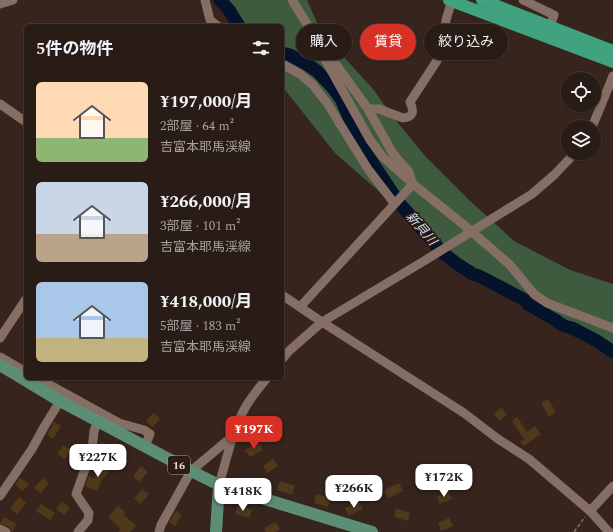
<!DOCTYPE html>
<html lang="ja">
<head>
<meta charset="utf-8">
<style>
	:root { --surface:#291c16; --page:#352923; --text:#f1f3f6; --muted:#a5a1a1; --line:#453a35; --accent:#d93025 }
	body { margin:0; font-family:Spectral,"Noto Sans JP",serif; background:var(--page); color:var(--text); height:100vh; display:flex; flex-direction:column; font-size:15px; white-space:nowrap }
	* { box-sizing:border-box; margin:0 }
	p { font-size:13px; color:var(--muted) }
	.icon { flex:none; width:22px; height:22px; fill:none; stroke:currentColor; stroke-width:2; stroke-linecap:round; stroke-linejoin:round }
	.map { position:relative; flex:1; overflow:hidden }
	.panel { position:absolute; left:24px; top:24px; width:260px; height:356px; display:flex; flex-direction:column; background:var(--surface); border-radius:6px; box-shadow:0 1px 3px #0004,0 0 0 1px var(--line) }
	.panel>* { flex:none }
	.banner { position:absolute; left:296px; top:24px; width:257px; height:36px; display:flex; gap:8px }
	.controls { position:absolute; left:561px; top:72px; display:grid; gap:8px }
	.controls a { display:grid; place-items:center; width:40px; height:40px; border-radius:50%; background:var(--surface); box-shadow:0 1px 3px #0004,0 0 0 1px var(--line); font-size:20px }
	.price { position:absolute; translate:-50% -34px; padding:0 9px; border-radius:8px; background:#fff; color:#222; font-size:13px; line-height:26px; filter:drop-shadow(0 1px 2px #0008) }
	.price::after { content:''; position:absolute; left:50%; top:24px; width:12px; height:9px; margin-left:-6px; background:inherit; clip-path:polygon(0 0,100% 0,50% 100%) }
	.price.selected { background:var(--accent); color:#fff }
	ul { padding:0; list-style:none }
	li { display:flex; align-items:center; gap:12px; height:100px; padding:0 12px }
	li span { display:grid; place-items:center; flex:none; width:112px; height:80px; border-radius:6px; color:#555 }
	li>.icon { margin-inline-start:auto }
	span .icon { width:48px; height:48px; fill:#fffc; stroke-width:1 }
	li b { font-size:17px }
	h2 { display:flex; justify-content:space-between; align-items:center; height:48px; padding:0 12px; font-size:17px }
	.chip { padding:0 14px; border-radius:18px; background:var(--surface); box-shadow:0 1px 3px #0004,0 0 0 1px var(--line); font-size:14px; line-height:36px }
	.chip.selected { background:var(--accent); color:#fff }
	.map>svg:first-child { display:block }
	.forest { fill:#3f5b3f }
	.lines { fill:none; stroke-linecap:round; stroke-linejoin:round }
	.river { stroke:#04122c; stroke-width:13 }
	.building { fill:#50391b }
	.path { stroke:#7f7069; stroke-width:1.5; stroke-dasharray:4 2; stroke-linecap:butt }
	.minor { stroke:#856f65; stroke-width:9 }
	.major { stroke:#5c8e75; stroke-width:12 }
	.highway { stroke:#40a27f; stroke-width:12 }
	.labels { text-anchor:middle; stroke-width:3.5; stroke-linejoin:round; paint-order:stroke }
	.shield { fill:#2d1c13; stroke:#aa9d96; stroke-width:1 }
	.shield-label { font-size:11px; font-weight:bold; fill:#e0d4ce }
	.water-label { font-size:13px; font-style:italic; fill:#d1dff5; stroke:#2d1c13 }
</style>
</head>
<body>
<div class="map">
<svg width="613" height="532" viewBox="0 0 613 532">
	<rect width="100%" height="100%" fill="#37251d"/>
	<polygon class="forest" points="228,0 307,0 321,32 373,89 390,113 425,156 469,200 514,241 570,270 613,284 613,344 514,296 437,242 335,153 282,86 282,26 244,26"/>
	<g class="lines">
		<g class="river">
			<polyline points="220,0 229,10 239,26"/>
			<path d="M282 53 290 55 308 65 317 71 333 88 341 99 359 141 368 156 400 204 442 252 457 264 470 272 472 274 479 276 525 300 528 304 557 321C561 325 566 327 572 328L597 341 613 352"/>
		</g>
	</g>
	<g class="building">
		<polygon points="548,399 556,412 549,417 541,403"/>
		<polygon points="502,408 507,415 499,421 494,413"/>
		<polygon points="153,413 160,418 153,427 146,421"/>
		<polygon points="517,417 527,432 535,426 541,434 524,446 520,442 524,439 512,421"/>
		<polygon points="54,422 61,426 53,439 47,435"/>
		<polygon points="101,441 114,448 110,456 98,450"/>
		<polygon points="258,442 263,450 250,457 245,450"/>
		<polygon points="63,445 71,450 65,459 57,454"/>
		<polygon points="273,459 278,466 267,473 263,466"/>
		<polygon points="105,462 112,467 105,477 104,476 97,491 85,486 89,476 94,479"/>
		<polygon points="141,466 148,472 139,482 133,476"/>
		<polygon points="20,478 29,484 23,491 15,485"/>
		<polygon points="43,478 49,483 41,493 34,488"/>
		<polygon points="280,481 295,486 292,495 277,490"/>
		<polygon points="399,483 403,491 388,498 384,490"/>
		<polygon points="364,484 377,489 374,498 360,492"/>
		<polygon points="142,489 149,494 141,504 134,499"/>
		<polygon points="448,491 452,499 440,504 437,497"/>
		<polygon points="316,494 330,498 328,507 314,503"/>
		<polygon points="19,497 26,503 17,514 10,509"/>
		<polygon points="62,502 70,508 64,515 56,509"/>
		<polygon points="359,502 363,509 348,516 345,508"/>
		<polygon points="41,504 55,513 50,520 36,511"/>
		<polygon points="238,505 252,510 249,518 235,514"/>
		<polygon points="118,506 125,512 123,514 136,526 130,532 118,532 121,529 108,517"/>
		<polygon points="396,508 410,513 408,521 394,517"/>
		<polygon points="176,511 182,515 175,526 169,522"/>
		<polygon points="4,517 16,524 12,532 11,529 9,527 0,523"/>
		<polygon points="449,518 453,526 441,531 438,523"/>
		<polygon points="276,522 280,530 275,532 266,532 264,528"/>
	</g>
	<g class="lines">
		<polyline class="path" points="574,532 585,517"/>
		<g class="minor">
			<polyline points="205,0 210,20 218,26"/>
			<polyline points="292,0 312,32"/>
			<polyline points="523,0 554,15 550,26"/>
			<polyline points="0,4 13,0"/>
			<polyline points="309,27 322,54 370,140 382,156 413,184 464,225 509,264 534,294 547,303 613,328"/>
			<polyline points="327,52 368,109 392,152 400,162 409,172 412,182"/>
			<polyline points="282,64 300,74 313,85 327,103 368,169 394,203"/>
			<polyline points="0,104 26,122"/>
			<path d="M368 109H379L403 118C414 117 414 111 410 102L442 53 446 20 452 0"/>
			<polyline points="592,127 595,120 613,76"/>
			<polyline points="282,295 322,322 464,413 498,439 529,459 590,511 609,532"/>
			<polyline points="300,307 413,184"/>
			<polyline points="0,338 26,299"/>
			<polyline points="0,357 26,372"/>
			<polyline points="282,359 290,350 322,322 424,261 532,194 554,175 575,153"/>
			<polyline points="37,378 119,423 144,430 150,434 145,446"/>
			<path d="M219 485C226 461 233 429 245 408 251 397 259 388 267 378"/>
			<polyline points="0,496 32,449 44,427 60,401"/>
			<polyline points="590,511 613,486"/>
			<polyline points="0,529 6,532"/>
			<polyline points="78,532 88,520 89,513 76,494 92,450 94,431 98,421"/>
			<polyline points="159,532 161,525 191,471 234,435"/>
		</g>
		<g class="major">
			<polyline points="0,365 60,401 191,471 219,485 372,532"/>
			<polyline points="216,532 219,485"/>
		</g>
		<g class="highway">
			<polyline points="449,0 613,62"/>
			<polyline points="482,0 613,51"/>
		</g>
	</g>
	<g class="labels">
		<rect class="shield" x="168" y="456" width="22" height="18" rx="3"/>
		<g class="shield-label">
			<text x="179" y="469">16</text>
		</g>
		<g class="water-label">
			<text transform="translate(422 228) rotate(49)" y="5">新貝川</text>
		</g>
	</g>
</svg>
<div class="controls">
<a><svg class="icon" aria-label="locate" viewBox="0 0 24 24"><circle cx="12" cy="12" r="6"/><path d="M12 2v4M12 18v4M2 12h4M18 12h4"/></svg></a>
<a><svg class="icon" aria-label="layers" viewBox="0 0 24 24"><path d="M12 4l9 5-9 5-9-5zM3 14l9 5 9-5"/></svg></a>
</div>
<b class="price selected" style="left:254px;top:450px">¥197K</b>
<b class="price" style="left:98px;top:478px">¥227K</b>
<b class="price" style="left:444px;top:498px">¥172K</b>
<b class="price" style="left:354px;top:509px">¥266K</b>
<b class="price" style="left:243px;top:512px">¥418K</b>
<div class="banner">
<a class="chip">購入</a>
<a class="chip selected">賃貸</a>
<a class="chip">絞り込み</a>
</div>
<section class="panel">
<h2>5件の物件<svg class="icon" aria-label="filters" viewBox="0 0 24 24"><path d="M4 7h16M4 17h16"/><circle cx="9" cy="7" r="2"/><circle cx="15" cy="17" r="2"/></svg></h2>
<ul>
<li><span style="background:linear-gradient(#ffd9b3 70%,#8fb573 0)"><svg class="icon" aria-label="home" viewBox="0 0 24 24"><path d="M3 11l9-7 9 7M6 9v11h12V9"/></svg></span><div><b>¥197,000/月</b><p>2部屋 · 64 m²</p><p>吉富本耶馬渓線</p></div></li>
<li><span style="background:linear-gradient(#c9d6e8 65%,#b9a48a 0)"><svg class="icon" aria-label="home" viewBox="0 0 24 24"><path d="M3 11l9-7 9 7M6 9v11h12V9"/></svg></span><div><b>¥266,000/月</b><p>3部屋 · 101 m²</p><p>吉富本耶馬渓線</p></div></li>
<li><span style="background:linear-gradient(#a9c7e8 70%,#c2b280 0)"><svg class="icon" aria-label="home" viewBox="0 0 24 24"><path d="M3 11l9-7 9 7M6 9v11h12V9"/></svg></span><div><b>¥418,000/月</b><p>5部屋 · 183 m²</p><p>吉富本耶馬渓線</p></div></li>
</ul>
</section>
</div>
</body>
</html>
